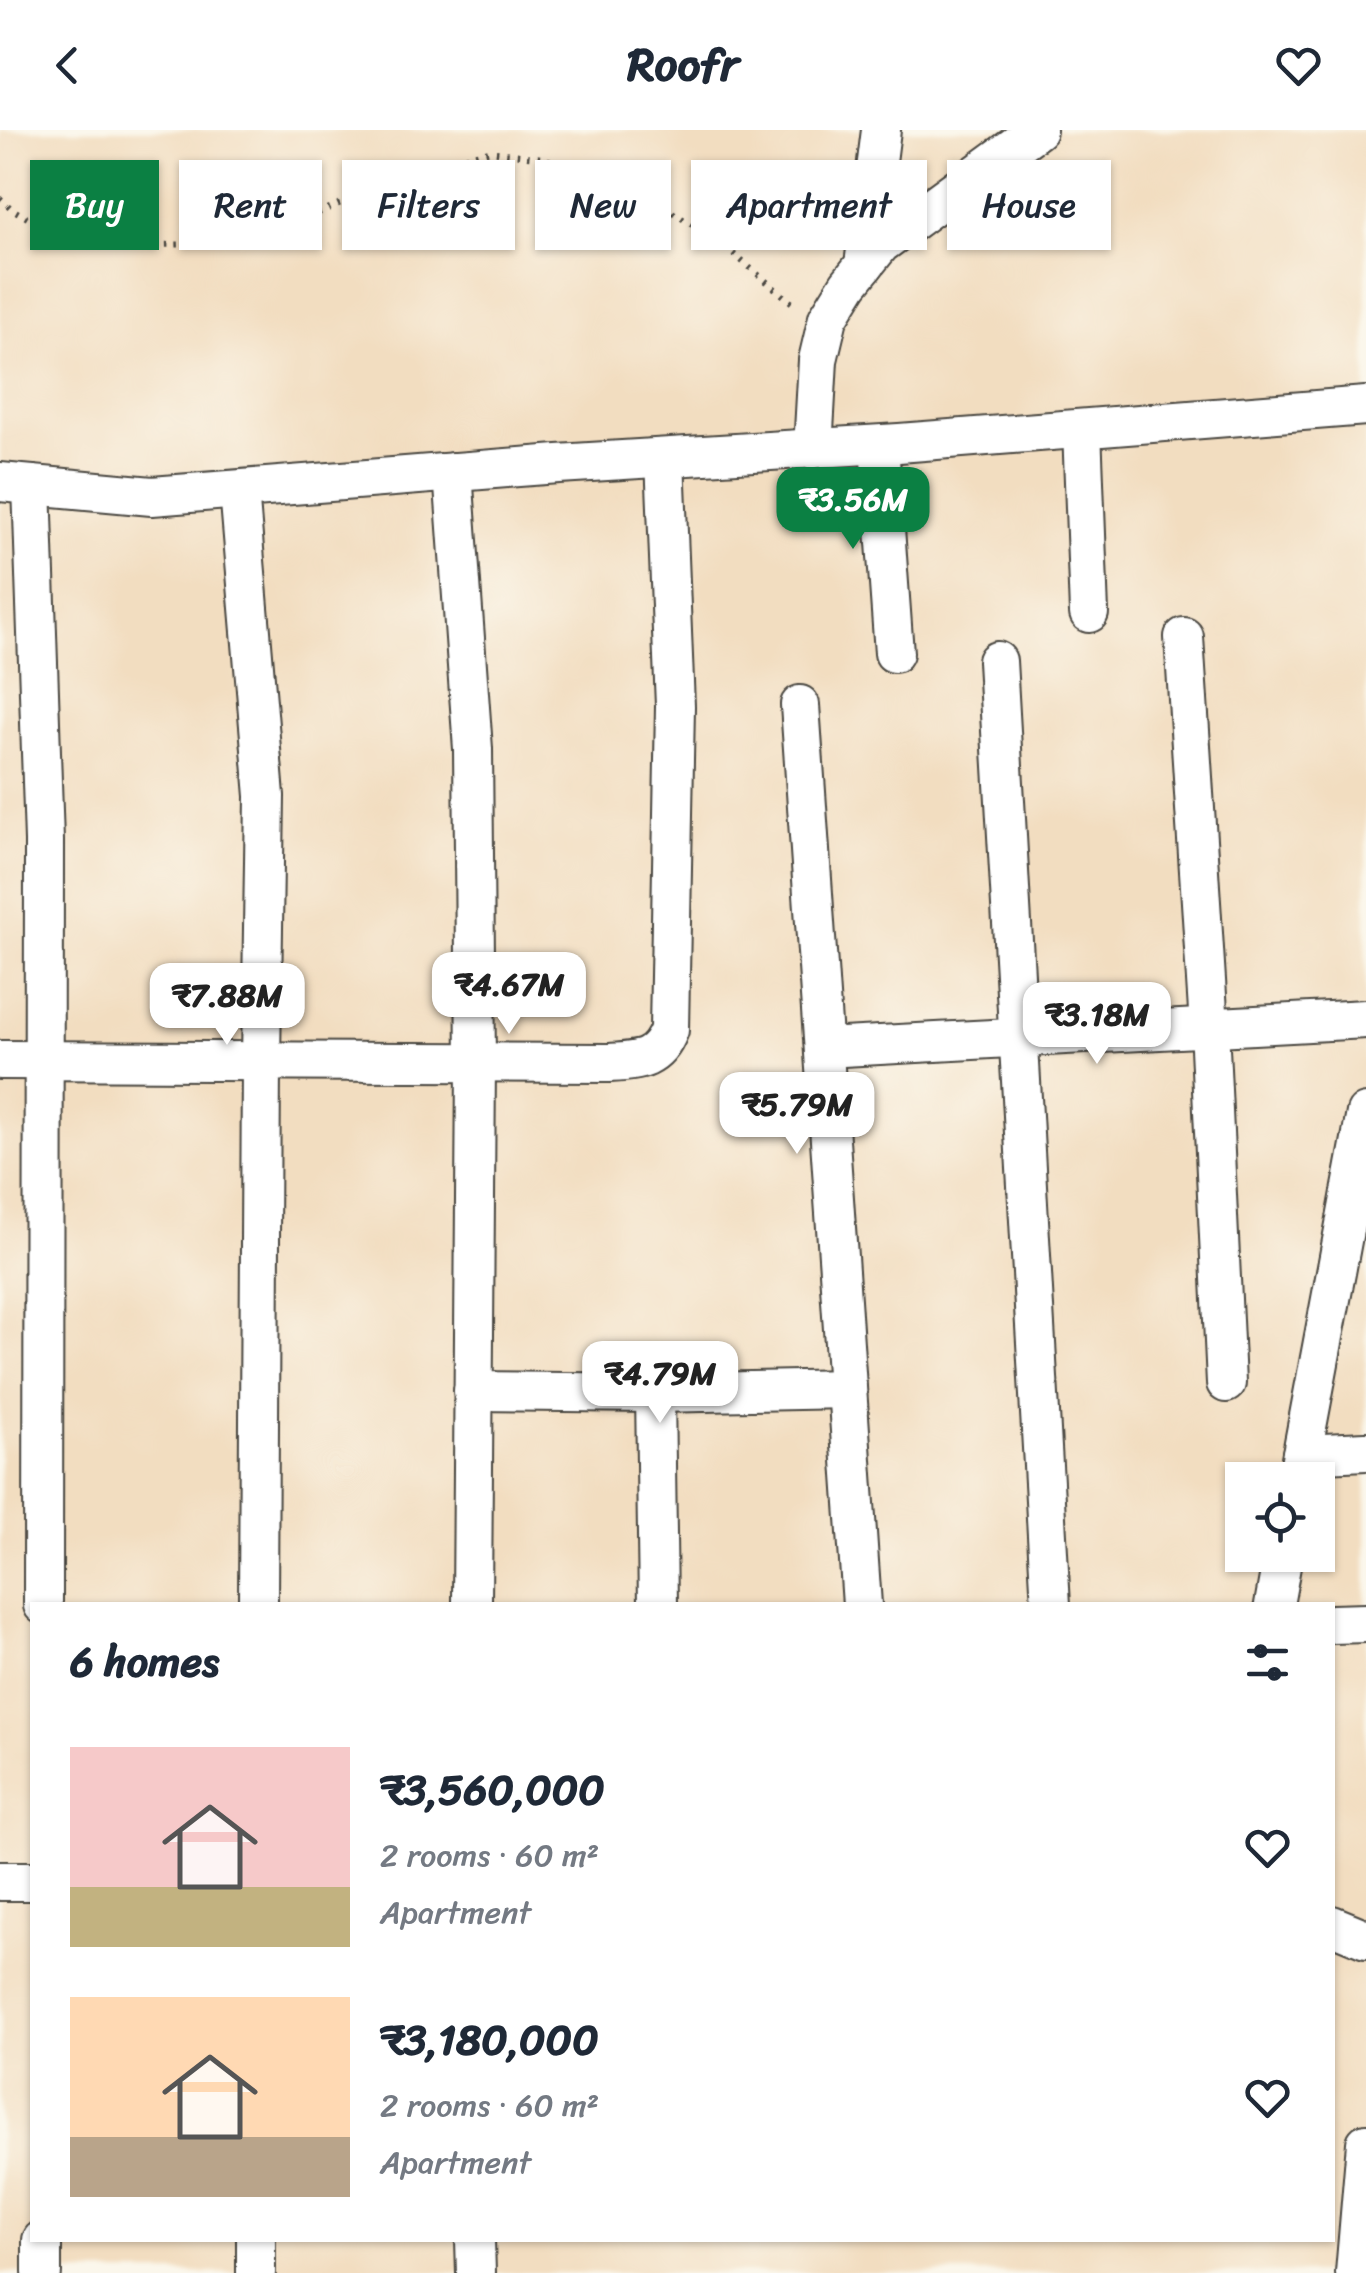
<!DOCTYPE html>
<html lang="en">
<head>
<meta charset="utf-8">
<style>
	:root { --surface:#fff; --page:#f6f6f7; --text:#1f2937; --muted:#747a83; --accent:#0b8043 }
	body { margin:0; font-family:Sriracha,sans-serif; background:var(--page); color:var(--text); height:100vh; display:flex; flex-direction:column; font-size:38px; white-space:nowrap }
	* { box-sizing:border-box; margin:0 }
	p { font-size:32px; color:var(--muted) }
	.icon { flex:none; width:55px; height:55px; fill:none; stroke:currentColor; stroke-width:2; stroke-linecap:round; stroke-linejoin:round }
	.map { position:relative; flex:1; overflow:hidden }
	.panel { position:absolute; left:30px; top:1472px; width:1305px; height:640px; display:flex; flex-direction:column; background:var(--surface); border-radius:0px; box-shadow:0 2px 8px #0004 }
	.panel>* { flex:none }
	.guide { position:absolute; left:30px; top:30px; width:1308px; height:90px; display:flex; gap:20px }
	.tools { position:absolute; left:1225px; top:1332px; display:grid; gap:20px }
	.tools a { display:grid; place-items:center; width:110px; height:110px; border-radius:0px; background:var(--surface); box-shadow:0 2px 8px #0004; font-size:50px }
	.price { position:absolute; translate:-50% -85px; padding:0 22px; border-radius:20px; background:#fff; color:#222; font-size:32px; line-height:65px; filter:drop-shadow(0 2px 5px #0008) }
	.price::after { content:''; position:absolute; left:50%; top:60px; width:30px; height:22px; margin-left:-15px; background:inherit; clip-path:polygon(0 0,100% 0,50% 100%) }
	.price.on { background:var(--accent); color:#fff }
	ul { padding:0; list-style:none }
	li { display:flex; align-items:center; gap:30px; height:250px; padding:0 40px }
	li span { display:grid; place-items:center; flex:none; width:280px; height:200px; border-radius:0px; color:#555 }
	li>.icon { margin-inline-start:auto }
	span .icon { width:120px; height:120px; fill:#fffc; stroke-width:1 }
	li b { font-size:42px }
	h2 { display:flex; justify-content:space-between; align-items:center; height:120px; padding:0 40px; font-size:42px }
	.pill { padding:0 35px; border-radius:0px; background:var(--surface); box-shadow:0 2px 8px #0004; font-size:35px; line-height:90px }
	.pill.on { background:var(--accent); color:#fff }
	header { display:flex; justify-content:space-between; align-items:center; height:130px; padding:0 40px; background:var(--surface); font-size:45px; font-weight:700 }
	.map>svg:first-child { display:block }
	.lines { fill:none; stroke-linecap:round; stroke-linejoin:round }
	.street-casing { stroke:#494641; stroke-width:42 }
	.path { stroke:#494641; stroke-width:6; stroke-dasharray:2.5 8; stroke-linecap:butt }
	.street { stroke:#fff; stroke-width:38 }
</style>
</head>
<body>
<header><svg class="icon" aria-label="back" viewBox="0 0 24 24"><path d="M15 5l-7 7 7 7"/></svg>Roofr<svg class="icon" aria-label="heart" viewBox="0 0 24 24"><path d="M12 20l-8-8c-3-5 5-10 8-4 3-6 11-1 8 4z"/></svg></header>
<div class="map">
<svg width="1366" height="2143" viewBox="0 0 1366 2143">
	<rect width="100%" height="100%" fill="#fbf7ec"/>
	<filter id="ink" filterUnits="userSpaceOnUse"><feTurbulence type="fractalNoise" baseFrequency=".01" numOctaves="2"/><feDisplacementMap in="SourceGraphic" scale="20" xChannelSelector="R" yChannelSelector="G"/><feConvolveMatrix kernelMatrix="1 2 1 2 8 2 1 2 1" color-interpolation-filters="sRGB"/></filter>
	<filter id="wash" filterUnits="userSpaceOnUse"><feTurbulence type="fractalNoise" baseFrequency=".0048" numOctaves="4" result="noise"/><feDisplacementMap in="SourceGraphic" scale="40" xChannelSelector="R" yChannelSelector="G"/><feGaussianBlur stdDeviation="2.25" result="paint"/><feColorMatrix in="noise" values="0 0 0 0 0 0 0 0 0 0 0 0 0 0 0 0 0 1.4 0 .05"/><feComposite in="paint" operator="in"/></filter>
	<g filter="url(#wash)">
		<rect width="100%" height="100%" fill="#f2ddc0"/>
	</g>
	<g filter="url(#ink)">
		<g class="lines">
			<g class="street-casing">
				<g id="street">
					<polyline points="864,135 881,0"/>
					<polyline points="1082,299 1089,483"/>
					<polyline points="879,315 894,523"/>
					<polyline points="813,319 818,230 828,188 849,154 881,114 1037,0"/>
					<polyline points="453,342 473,619 476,933 472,1475"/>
					<polyline points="0,352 152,366 558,334 899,313 1366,276"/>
					<polyline points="32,355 44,711 43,1475"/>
					<polyline points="239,360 265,666 261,931 258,1475"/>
					<polyline points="1184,507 1209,897 1226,1253"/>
					<polyline points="997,531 1051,1475"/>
					<polyline points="800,575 862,1475"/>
					<polyline points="824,918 1366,889"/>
					<path d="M0 930 609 933C639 931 657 931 669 900L675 576 665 328"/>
					<polyline points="473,1261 655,1263 847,1259"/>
					<polyline points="655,1263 658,1475"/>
					<polyline points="1302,1324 1366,1321"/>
					<polyline points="1297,1350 1366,983"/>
					<polyline points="1274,1475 1283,1425"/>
					<polyline points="1332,1494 1366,1493"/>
					<polyline points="0,1751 32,1751"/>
					<polyline points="1332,1795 1366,1809"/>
					<polyline points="475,2110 476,2143"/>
					<polyline points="42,2143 42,2110"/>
					<polyline points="256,2143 256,2110"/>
					<polyline points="1355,2143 1366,2013"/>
				</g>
			</g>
			<polyline class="path" points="0,68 12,79 62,108 121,116 199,114 270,104 350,69 442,32 489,21 543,28 636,59 719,112 796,176"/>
			<use href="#street" class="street"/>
		</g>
	</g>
</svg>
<div class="tools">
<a><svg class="icon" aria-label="locate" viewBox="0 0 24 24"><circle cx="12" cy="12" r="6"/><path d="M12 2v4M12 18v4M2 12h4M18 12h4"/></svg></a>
</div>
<b class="price on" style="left:853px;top:422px">₹3.56M</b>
<b class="price" style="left:509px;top:907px">₹4.67M</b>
<b class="price" style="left:227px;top:918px">₹7.88M</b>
<b class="price" style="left:1097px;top:937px">₹3.18M</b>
<b class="price" style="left:797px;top:1027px">₹5.79M</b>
<b class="price" style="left:660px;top:1296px">₹4.79M</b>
<div class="guide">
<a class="pill on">Buy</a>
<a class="pill">Rent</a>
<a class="pill">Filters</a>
<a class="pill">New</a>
<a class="pill">Apartment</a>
<a class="pill">House</a>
</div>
<section class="panel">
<h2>6 homes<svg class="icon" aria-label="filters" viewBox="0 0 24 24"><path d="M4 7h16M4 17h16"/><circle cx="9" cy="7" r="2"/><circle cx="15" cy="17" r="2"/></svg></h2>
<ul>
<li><span style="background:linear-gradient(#f6c9c9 70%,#c2b280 0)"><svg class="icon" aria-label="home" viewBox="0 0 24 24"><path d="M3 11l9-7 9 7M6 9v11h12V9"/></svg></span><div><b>₹3,560,000</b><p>2 rooms · 60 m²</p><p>Apartment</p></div><svg class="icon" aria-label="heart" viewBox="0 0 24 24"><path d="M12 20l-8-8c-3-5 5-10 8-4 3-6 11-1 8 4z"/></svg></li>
<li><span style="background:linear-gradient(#ffd9b3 70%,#b9a48a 0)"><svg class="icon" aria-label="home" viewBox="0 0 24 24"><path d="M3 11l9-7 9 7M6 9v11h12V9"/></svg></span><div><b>₹3,180,000</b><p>2 rooms · 60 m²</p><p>Apartment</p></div><svg class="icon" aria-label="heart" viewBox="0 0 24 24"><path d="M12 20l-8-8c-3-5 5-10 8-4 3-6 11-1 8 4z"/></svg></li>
</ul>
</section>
</div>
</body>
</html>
